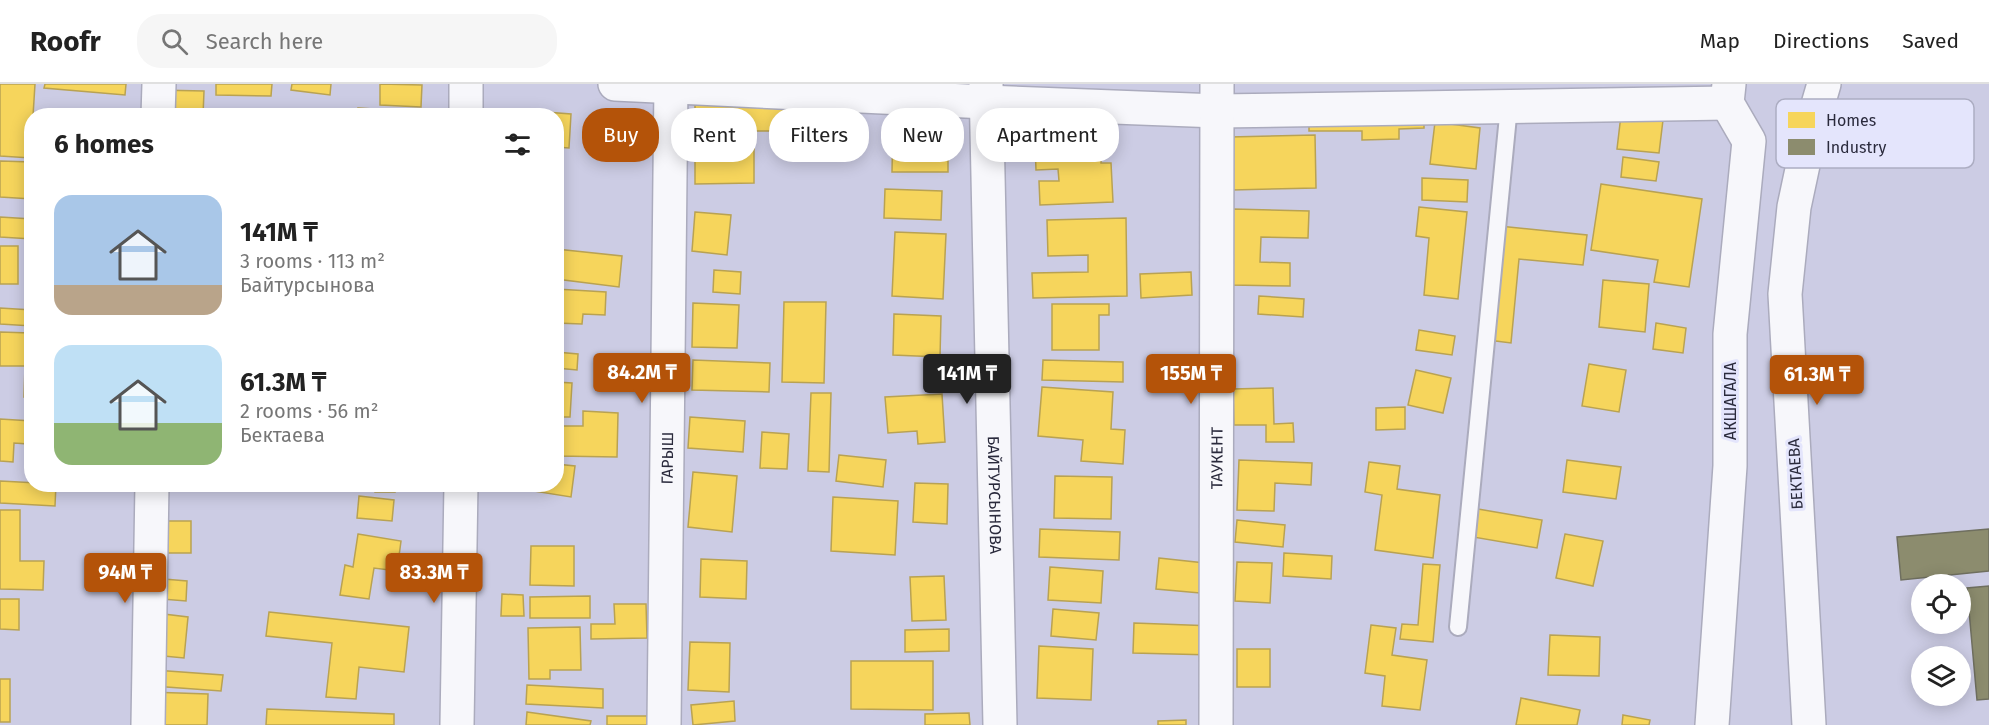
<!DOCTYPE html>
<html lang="en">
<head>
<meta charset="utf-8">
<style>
	:root { --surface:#fff; --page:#f6f6f6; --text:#222; --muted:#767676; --line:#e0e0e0; --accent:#b45309 }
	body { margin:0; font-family:"Fira Sans",sans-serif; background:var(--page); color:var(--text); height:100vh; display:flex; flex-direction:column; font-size:22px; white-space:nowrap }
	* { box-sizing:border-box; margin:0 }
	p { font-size:20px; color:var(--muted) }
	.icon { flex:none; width:33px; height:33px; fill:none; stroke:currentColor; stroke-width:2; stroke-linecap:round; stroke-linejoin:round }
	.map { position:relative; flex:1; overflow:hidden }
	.drawer { position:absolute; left:24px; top:24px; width:540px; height:384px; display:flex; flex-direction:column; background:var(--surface); border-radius:24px; box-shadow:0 3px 15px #0003 }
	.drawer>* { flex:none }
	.guide { position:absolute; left:582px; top:24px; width:570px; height:54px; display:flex; gap:12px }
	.fabs { position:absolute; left:1911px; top:490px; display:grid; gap:12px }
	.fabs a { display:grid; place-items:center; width:60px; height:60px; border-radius:50%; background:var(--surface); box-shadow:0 3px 15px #0003; font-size:30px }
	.price { position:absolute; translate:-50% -51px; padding:0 14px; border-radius:6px; background:var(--accent); color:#fff; font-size:20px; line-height:39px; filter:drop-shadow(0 2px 3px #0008) }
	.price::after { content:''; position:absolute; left:50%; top:36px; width:18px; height:14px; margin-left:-9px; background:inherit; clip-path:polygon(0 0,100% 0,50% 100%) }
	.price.selected { background:#222; color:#fff }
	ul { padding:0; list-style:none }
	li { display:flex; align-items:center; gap:18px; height:150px; padding:0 30px }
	li span { display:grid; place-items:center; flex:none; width:168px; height:120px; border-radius:18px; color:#555 }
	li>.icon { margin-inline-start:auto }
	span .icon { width:72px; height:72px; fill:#fffc; stroke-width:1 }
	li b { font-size:26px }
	h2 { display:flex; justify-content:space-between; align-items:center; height:72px; padding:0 30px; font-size:26px }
	.tag { padding:0 21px; border-radius:24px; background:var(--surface); box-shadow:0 3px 15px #0003; font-size:21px; line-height:54px }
	.tag.selected { background:var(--accent); color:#fff }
	header { display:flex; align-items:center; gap:36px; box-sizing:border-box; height:84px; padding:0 30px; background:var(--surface); border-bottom:2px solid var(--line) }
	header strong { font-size:28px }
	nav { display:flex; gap:33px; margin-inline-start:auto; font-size:21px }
	.search { width:420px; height:54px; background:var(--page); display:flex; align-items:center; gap:15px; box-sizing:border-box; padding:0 21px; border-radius:24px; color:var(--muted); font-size:22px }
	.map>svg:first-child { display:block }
	.homes { fill:#f6d55c; stroke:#b9a252; stroke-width:1.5 }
	.industry { fill:#8c8c6e; stroke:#6f6f5f; stroke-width:1.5 }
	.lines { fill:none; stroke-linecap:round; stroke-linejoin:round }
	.service-casing { stroke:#ababbd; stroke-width:20 }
	.minor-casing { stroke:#ababbd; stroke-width:36 }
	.tertiary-casing { stroke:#ababbd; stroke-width:36 }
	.service { stroke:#f7f7fb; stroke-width:16 }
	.minor { stroke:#f7f7fb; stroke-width:33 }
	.tertiary { stroke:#f7f7fb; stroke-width:33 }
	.labels { text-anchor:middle; stroke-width:6; stroke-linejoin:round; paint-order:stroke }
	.street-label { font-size:16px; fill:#2a2a3c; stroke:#e4e5fc }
	.key { fill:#e4e5fc; stroke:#acadc2; stroke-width:1.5 }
	.key-label { font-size:16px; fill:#2a2a3c }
</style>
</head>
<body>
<header>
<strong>Roofr</strong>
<div class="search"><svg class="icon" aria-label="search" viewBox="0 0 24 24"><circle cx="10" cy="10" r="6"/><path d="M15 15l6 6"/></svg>Search here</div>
<nav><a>Map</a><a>Directions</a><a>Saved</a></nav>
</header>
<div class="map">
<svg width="1989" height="641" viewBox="0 0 1989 641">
	<rect width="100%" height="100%" fill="#cccce4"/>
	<g class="homes">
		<polygon points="0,0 35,0 33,32 32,32 31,74 0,72"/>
		<polygon points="45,0 126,0 125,11 44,4"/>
		<polygon points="216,0 272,0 271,12 216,11"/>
		<polygon points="292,0 331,0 330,11 291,6"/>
		<polygon points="380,0 422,1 421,23 380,21"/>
		<polygon points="157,6 204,7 203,32 157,32"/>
		<polygon points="695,18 806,19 806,47 754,47 754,99 695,100"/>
		<polygon points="358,24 406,27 406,32 358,32"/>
		<polygon points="1424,26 1424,44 1399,45 1399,55 1362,56 1362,47 1309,47 1309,27"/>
		<polygon points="532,27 571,30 569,64 556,63 556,32 531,32"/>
		<polygon points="1621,31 1663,36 1659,69 1617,65"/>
		<polygon points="1099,33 1101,79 1111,79 1113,118 1040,121 1039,97 1059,97 1058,85 1036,86 1034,35"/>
		<polygon points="893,37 948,38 948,88 892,88"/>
		<polygon points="1435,38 1480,44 1476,85 1430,80"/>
		<polygon points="1315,51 1316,104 1232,106 1230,53"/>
		<polygon points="1623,73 1659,78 1656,97 1621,93"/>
		<polygon points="0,77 32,78 32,115 0,113"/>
		<polygon points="1422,94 1468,96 1467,118 1422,116"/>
		<polygon points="1601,100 1702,115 1689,203 1654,198 1658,176 1591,166"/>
		<polygon points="885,105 942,107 941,136 884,134"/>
		<polygon points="1419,123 1467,128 1458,215 1424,211 1429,154 1416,152"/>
		<polygon points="1233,125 1309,127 1308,154 1261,153 1260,178 1290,179 1290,202 1231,201"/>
		<polygon points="695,128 731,131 727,171 692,167"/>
		<polygon points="0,133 32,135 32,155 0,153"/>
		<polygon points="1126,134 1127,212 1033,214 1032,189 1088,188 1088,171 1048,172 1047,136"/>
		<polygon points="1499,142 1587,151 1583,181 1519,175 1511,259 1488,256"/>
		<polygon points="895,148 946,150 943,215 892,212"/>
		<rect x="0" y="162" width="18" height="38"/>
		<polygon points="556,165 622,172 619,203 556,195"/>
		<polygon points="714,186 741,188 740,210 713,208"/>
		<polygon points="1191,188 1192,211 1141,214 1140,190"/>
		<polygon points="1603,196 1649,200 1645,248 1599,243"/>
		<polygon points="556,205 606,208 605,231 583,230 582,240 556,239"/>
		<polygon points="1259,212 1304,215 1303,233 1258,230"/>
		<polygon points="784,218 826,218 824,299 782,298"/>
		<polygon points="693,219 739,221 737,264 692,263"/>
		<polygon points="1052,220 1109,220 1109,231 1099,231 1099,266 1052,266"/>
		<polygon points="0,224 32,226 32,242 0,240"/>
		<polygon points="894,230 941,232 940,273 893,271"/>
		<polygon points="1656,239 1686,244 1683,269 1653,265"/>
		<polygon points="1419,246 1455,252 1452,271 1416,266"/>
		<polygon points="0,248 30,249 28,274 32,274 32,314 24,313 25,282 0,282"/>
		<polygon points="556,268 578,270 577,286 556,284"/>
		<polygon points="693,276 770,279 769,308 692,306"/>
		<polygon points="1043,276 1123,278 1123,298 1042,296"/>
		<polygon points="1589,280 1626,286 1619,328 1582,322"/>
		<polygon points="1416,286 1451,294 1443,329 1408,321"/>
		<polygon points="556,298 572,299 570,333 556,333"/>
		<polygon points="1042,303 1113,308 1111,345 1125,346 1123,380 1081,377 1083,356 1038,352"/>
		<polygon points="1273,304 1274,340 1293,339 1294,358 1266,358 1266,341 1234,341 1233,305"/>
		<polygon points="811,309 831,309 829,388 808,387"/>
		<polygon points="942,310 945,358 918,360 917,347 888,349 885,313"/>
		<polygon points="1405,323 1405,345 1376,346 1376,324"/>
		<polygon points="583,327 618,329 617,373 558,372 559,342 583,342"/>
		<polygon points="690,333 745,337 743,368 688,364"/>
		<polygon points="0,335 32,337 32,383 27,383 28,360 14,359 13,378 0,377"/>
		<polygon points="762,348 789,350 787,385 760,384"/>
		<polygon points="839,371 886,376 883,403 836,397"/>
		<polygon points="1239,376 1312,379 1311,401 1275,399 1274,427 1237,426"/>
		<polygon points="1567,376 1621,383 1616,415 1563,408"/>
		<polygon points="1369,378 1400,382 1397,405 1440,411 1433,474 1375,466 1382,411 1365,408"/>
		<polygon points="556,380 575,382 571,413 527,406 528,400 556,400"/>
		<polygon points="693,388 737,392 732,448 688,443"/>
		<polygon points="1055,392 1112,393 1111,435 1054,434"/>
		<polygon points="0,397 56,400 55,422 0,419"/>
		<polygon points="915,399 948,400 947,440 913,438"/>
		<polygon points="374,400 395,400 395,408 375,408"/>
		<polygon points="359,412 394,416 392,437 357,434"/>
		<polygon points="833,413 898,417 895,471 831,467"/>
		<polygon points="1478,425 1542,436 1537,464 1473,453"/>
		<polygon points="0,426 20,426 20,477 44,477 43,506 0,505"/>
		<polygon points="1237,436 1285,441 1283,463 1235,458"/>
		<rect x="145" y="437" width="46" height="32"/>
		<polygon points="1040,445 1120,448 1119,476 1039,473"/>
		<polygon points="358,450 401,457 397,487 374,484 369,515 340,511 345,481 353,483"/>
		<polygon points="1565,450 1603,457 1593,502 1556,494"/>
		<polygon points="531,462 574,462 574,502 530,501"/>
		<polygon points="1284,469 1332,472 1331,495 1283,492"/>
		<polygon points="1159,474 1214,480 1211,510 1156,505"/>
		<polygon points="701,475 747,477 746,515 700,513"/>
		<polygon points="1237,478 1272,479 1270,519 1235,517"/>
		<polygon points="1423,480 1440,481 1433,558 1400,555 1402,540 1418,541"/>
		<polygon points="1050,483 1103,487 1101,519 1048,516"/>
		<polygon points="944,492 946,536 912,537 910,493"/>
		<polygon points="152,494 187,497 186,517 150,514"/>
		<polygon points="502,510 523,511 524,532 501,532"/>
		<polygon points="590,512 590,534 530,534 530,513"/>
		<polygon points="0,515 19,515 19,546 0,545"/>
		<polygon points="614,520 646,520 647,554 591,555 591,540 615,540"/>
		<polygon points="1053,525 1099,529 1096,556 1051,552"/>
		<polygon points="147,528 188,533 184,574 143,570"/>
		<polygon points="269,528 409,543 404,588 359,583 356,615 326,613 332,559 266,552"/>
		<polygon points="1134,539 1214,542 1213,571 1133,569"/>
		<polygon points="1371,541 1396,544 1392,571 1427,576 1420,626 1382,622 1385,592 1365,589"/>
		<polygon points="580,543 581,586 550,586 550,595 529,595 528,544"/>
		<polygon points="949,545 949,567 905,568 905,546"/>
		<polygon points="1550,551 1600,553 1599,592 1548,591"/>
		<polygon points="690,558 730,559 729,608 688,606"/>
		<polygon points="1039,562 1093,565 1091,616 1037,614"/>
		<rect x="1237" y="565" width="33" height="38"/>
		<polygon points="851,577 933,577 933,626 851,625"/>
		<polygon points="154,586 223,591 221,607 153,602"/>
		<rect x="0" y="595" width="10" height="43"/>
		<polygon points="527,601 603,605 603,624 526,620"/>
		<polygon points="149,608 208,610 207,641 148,641"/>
		<polygon points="1521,614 1580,626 1577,641 1516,641"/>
		<polygon points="734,617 735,637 693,641 691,621"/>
		<polygon points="267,625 394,630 394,641 266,641"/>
		<polygon points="527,628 591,637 590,641 526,641"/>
		<polygon points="969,629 970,641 925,641 925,630"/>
		<polygon points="1623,631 1650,636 1649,641 1622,641"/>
		<rect x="607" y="632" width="49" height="9"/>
		<polygon points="1186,636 1186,641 1158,641 1158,637"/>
	</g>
	<g class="industry">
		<polygon points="1989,445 1989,487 1901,496 1897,453"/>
		<polygon points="1989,502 1989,615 1977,616 1967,504"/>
	</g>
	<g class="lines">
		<g class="service-casing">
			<polyline id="service" points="1458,543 1509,22"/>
		</g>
		<g class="minor-casing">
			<g id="minor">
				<polyline points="615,0 986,18 1218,27 1727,19"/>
				<path id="s1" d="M986 0 1000 641"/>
				<polyline points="158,32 159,0"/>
				<polyline points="466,32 466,0"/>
				<polyline points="148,641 152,400"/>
				<polyline points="457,641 461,400"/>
				<path id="s2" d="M664 641 671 0"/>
				<path id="s3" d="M1216 641 1217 0"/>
				<polyline points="1712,641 1730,382 1730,250 1749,57 1727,19 1729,0"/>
			</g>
		</g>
		<g class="tertiary-casing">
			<polyline id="tertiary" points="1809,641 1785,210 1794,123 1810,48 1824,0"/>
		</g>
		<use href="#service" class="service"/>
		<use href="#minor" class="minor"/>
		<use href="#tertiary" class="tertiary"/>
	</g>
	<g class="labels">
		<g class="street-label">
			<text transform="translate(1730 317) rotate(-90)" y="6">АКШАГАЛА</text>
			<text dy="6" stroke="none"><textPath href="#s2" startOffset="267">ГАРЫШ</textPath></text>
			<text dy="6" stroke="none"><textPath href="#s3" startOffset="267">ТАУКЕНТ</textPath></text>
			<text transform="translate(1795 390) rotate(-93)" y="6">БЕКТАЕВА</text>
			<text dy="6" stroke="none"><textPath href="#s1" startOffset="411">БАЙТУРСЫНОВА</textPath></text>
		</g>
	</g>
	<rect x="1776" y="15" width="198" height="69" rx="9" class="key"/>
	<rect x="1788" y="28" width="27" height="16" fill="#f6d55c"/>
	<rect x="1788" y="55" width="27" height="16" fill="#8c8c6e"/>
	<g class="key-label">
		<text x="1826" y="42">Homes</text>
		<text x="1826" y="69">Industry</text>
	</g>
</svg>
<div class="fabs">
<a><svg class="icon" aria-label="locate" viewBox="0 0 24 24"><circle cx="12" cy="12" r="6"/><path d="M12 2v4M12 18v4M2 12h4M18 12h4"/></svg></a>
<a><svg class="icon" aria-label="layers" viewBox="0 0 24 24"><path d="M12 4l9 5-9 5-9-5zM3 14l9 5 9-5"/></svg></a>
</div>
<b class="price" style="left:642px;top:320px">84.2M ₸</b>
<b class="price selected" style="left:967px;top:321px">141M ₸</b>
<b class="price" style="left:1191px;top:321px">155M ₸</b>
<b class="price" style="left:1817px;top:322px">61.3M ₸</b>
<b class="price" style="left:125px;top:520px">94M ₸</b>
<b class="price" style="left:434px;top:520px">83.3M ₸</b>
<div class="guide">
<a class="tag selected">Buy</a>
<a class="tag">Rent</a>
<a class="tag">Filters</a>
<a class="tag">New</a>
<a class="tag">Apartment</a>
</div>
<section class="drawer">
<h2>6 homes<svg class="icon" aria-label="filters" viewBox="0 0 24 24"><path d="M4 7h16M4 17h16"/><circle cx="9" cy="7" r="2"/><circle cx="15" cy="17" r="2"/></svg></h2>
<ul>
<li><span style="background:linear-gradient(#a9c7e8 75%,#b9a48a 0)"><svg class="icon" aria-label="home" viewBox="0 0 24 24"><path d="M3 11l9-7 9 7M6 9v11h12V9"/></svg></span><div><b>141M ₸</b><p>3 rooms · 113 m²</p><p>Байтурсынова</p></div></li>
<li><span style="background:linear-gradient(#bfe0f5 65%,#8fb573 0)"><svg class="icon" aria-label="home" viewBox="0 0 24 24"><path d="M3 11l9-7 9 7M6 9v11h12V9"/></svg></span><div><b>61.3M ₸</b><p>2 rooms · 56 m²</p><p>Бектаева</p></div></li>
</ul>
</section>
</div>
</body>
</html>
